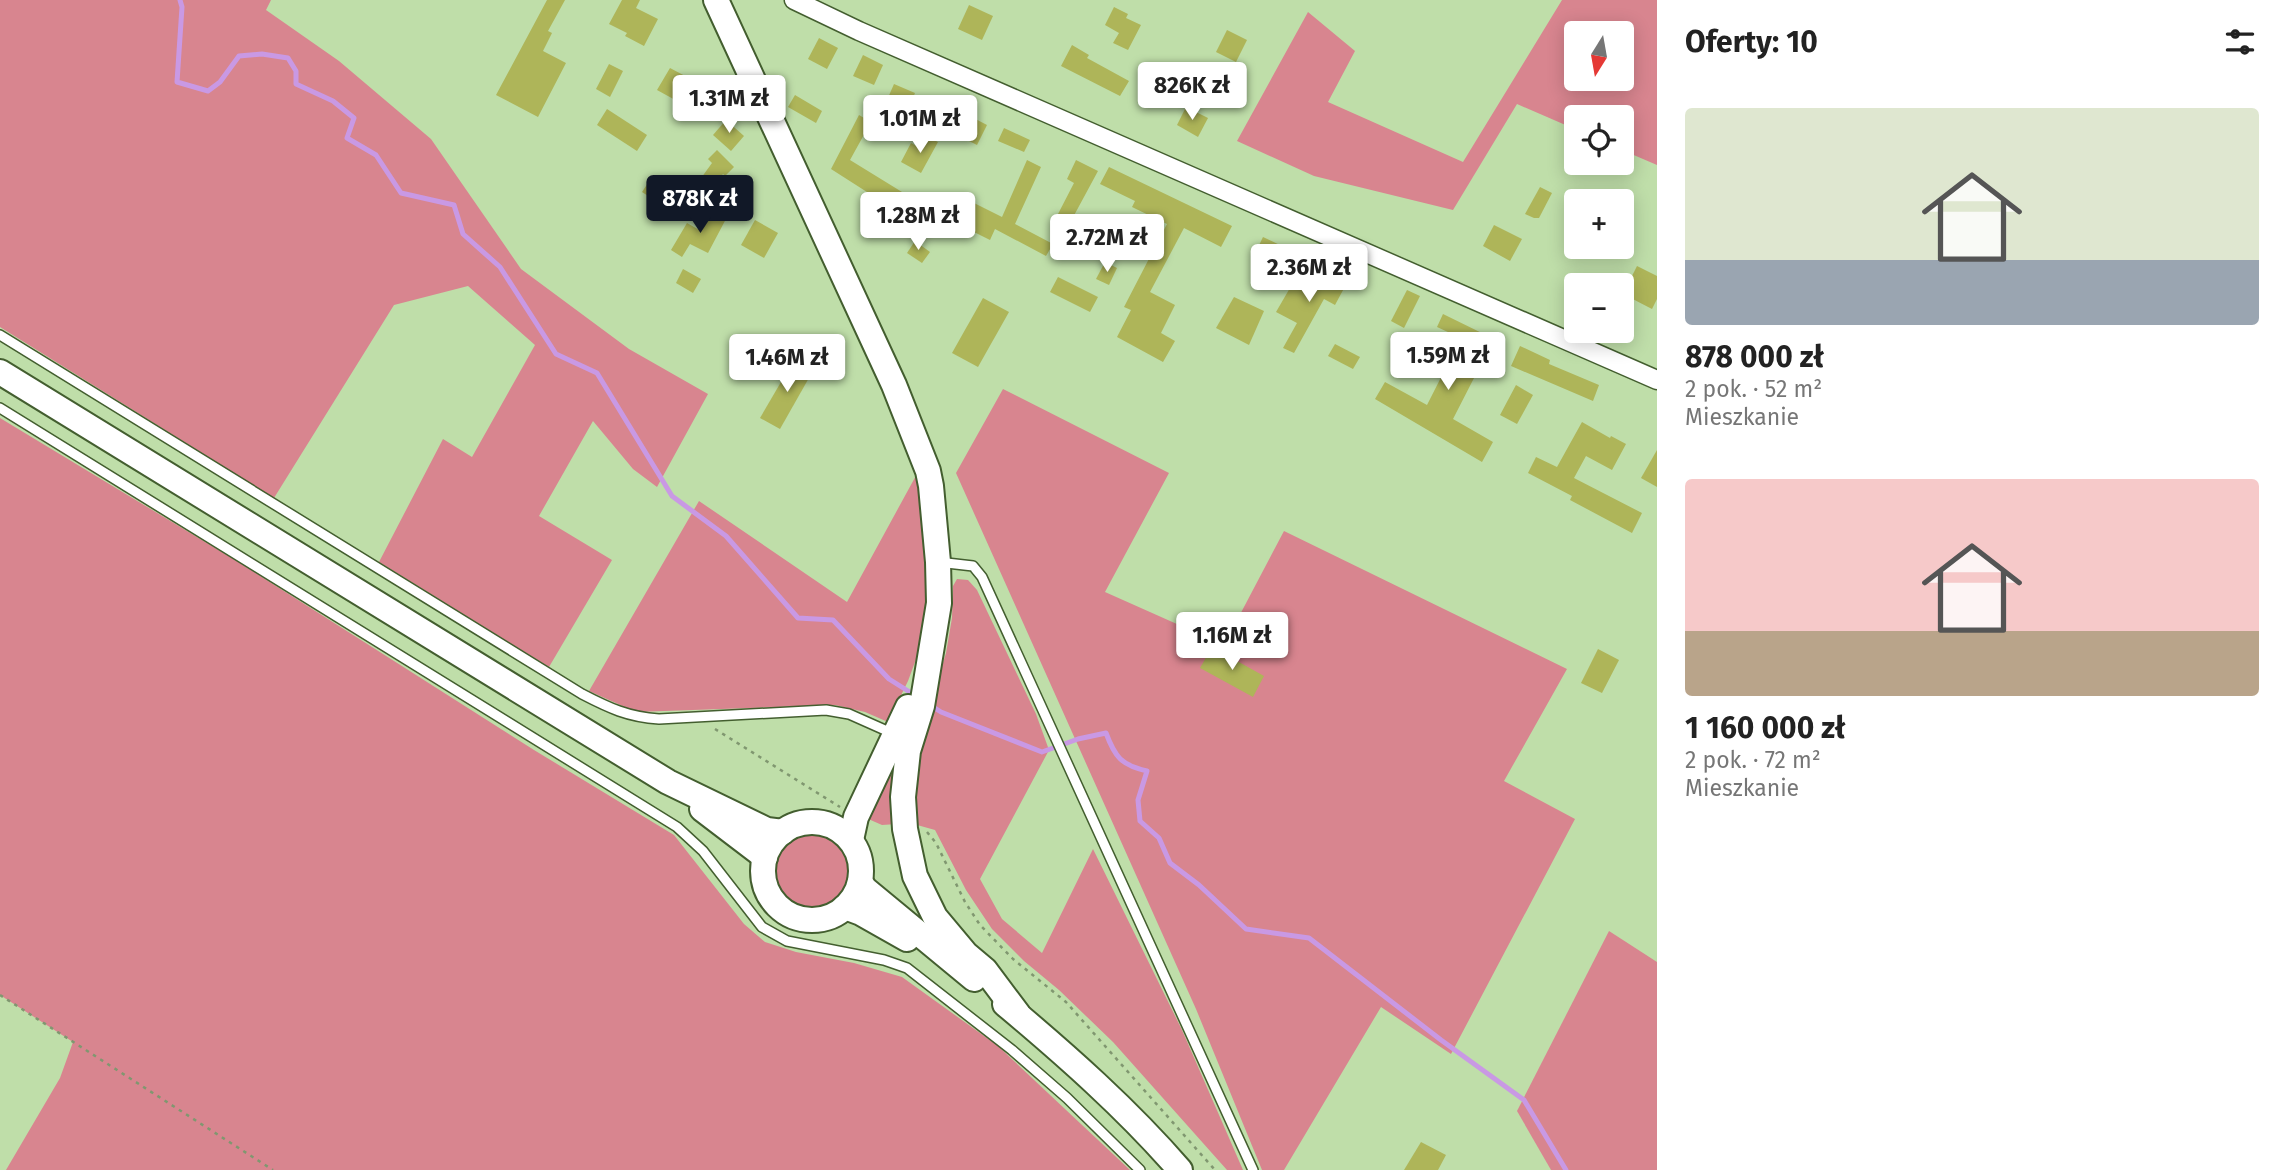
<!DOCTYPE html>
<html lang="pl">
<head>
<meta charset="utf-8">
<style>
	:root { --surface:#fff; --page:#f2f2f2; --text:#222; --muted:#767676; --accent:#111827 }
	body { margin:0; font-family:"Fira Sans",sans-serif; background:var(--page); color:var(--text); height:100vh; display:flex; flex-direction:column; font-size:26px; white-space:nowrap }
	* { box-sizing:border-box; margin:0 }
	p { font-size:23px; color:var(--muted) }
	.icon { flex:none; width:38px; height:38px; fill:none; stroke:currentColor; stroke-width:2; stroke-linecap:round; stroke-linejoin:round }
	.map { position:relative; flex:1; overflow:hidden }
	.drawer { display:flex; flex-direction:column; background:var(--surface); width:630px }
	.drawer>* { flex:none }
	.needle { width:46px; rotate:191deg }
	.tools { position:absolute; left:1564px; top:21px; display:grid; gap:14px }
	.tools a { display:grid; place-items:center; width:70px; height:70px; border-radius:7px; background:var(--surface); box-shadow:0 4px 18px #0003; font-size:35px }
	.price { position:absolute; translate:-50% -60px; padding:0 16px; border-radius:7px; background:#fff; color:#222; font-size:23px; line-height:46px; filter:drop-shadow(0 2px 4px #0008) }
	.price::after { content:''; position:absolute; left:50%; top:42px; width:21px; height:16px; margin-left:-10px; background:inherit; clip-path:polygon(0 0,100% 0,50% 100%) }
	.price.selected { background:var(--accent); color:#fff }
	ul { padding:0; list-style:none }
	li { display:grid; align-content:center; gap:14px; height:371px; padding:0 28px }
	li span { display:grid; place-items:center; height:217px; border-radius:7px; color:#555 }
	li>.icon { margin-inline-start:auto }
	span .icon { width:126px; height:126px; fill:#fffc; stroke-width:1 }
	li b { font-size:30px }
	h2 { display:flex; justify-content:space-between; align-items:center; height:84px; padding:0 28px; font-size:30px }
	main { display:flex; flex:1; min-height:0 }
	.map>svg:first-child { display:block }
	.green { fill:#d8858f; fill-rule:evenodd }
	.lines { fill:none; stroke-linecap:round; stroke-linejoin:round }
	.stream { stroke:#c999e4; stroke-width:5 }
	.building { fill:#aeb559 }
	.lane-casing { stroke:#435e2f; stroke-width:12 }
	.street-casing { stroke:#435e2f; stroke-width:21 }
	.secondary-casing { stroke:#435e2f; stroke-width:28 }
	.path { stroke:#809770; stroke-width:2.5; stroke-dasharray:3.5 5; stroke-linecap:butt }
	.lane { stroke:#fff; stroke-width:9 }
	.street { stroke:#fff; stroke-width:18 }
	.secondary { stroke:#fff; stroke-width:24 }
</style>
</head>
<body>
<main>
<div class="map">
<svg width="1657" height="1170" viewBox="0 0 1657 1170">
	<rect width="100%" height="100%" fill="#bfdea9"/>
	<g class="green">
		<polygon points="0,0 271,0 266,10 339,61 431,139 521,269 629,349 708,394 657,487 633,469 593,421 539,516 612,560 549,667 379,562 443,439 472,457 535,345 468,286 394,305 274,498 0,327"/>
		<path d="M1562 0H1657V165L1622 150V117H1577V130L1517 104 1453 210 1314 176 1237 141 1308 12 1355 51 1328 102 1463 162ZM1577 33H1622V79H1577Z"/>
		<polygon points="1003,389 1169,473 1105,592 1224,645 1284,531 1567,669 1504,781 1575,819 1451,1054 1381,1007 1284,1170 1262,1170 1196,1009 956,473"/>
		<polygon points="0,418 235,560 534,750 674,835 744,924 765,942 796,952 854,963 902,977 998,1046 1130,1170 6,1170 60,1078 73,1042 0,995"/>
		<polygon points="918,472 931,600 922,643 908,681 888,722 865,712 835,705 636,712 589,691 699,501 847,602"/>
		<polygon points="957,579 968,580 977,590 1036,714 1049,750 980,879 1002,919 1042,953 1093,849 1182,1030 1243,1170 1227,1170 1113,1042 1059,990 1024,961 992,929 966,890 935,830 910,823 913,762 946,653 952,618 953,586"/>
		<polygon points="899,750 897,824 882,825 866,818"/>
		<circle cx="812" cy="871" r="39"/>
		<polygon points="1609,931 1657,962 1657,1170 1551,1170 1517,1111"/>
	</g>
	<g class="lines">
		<g class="stream">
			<polyline points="180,0 182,7 177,82 208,91 220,82 239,56 262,54 288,58 296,71 296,84 333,101 354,118 347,138 376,155 401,193 454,205 463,234 500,267 556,354 597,373 672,496 726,536 798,618 833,620 889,679 916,696"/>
			<path d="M930 705 941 712 1042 752 1078 739 1106 733C1115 757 1121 765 1147 771L1138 800 1140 821 1159 838 1170 863 1199 885 1246 929 1309 938 1441 1040 1524 1100 1566 1170"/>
		</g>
	</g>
	<g class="building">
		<polygon points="547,0 565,0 548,31 552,33 543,51 566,63 538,117 496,95"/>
		<polygon points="622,0 640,0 636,8 658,19 644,46 625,36 627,33 609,24"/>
		<polygon points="969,5 993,16 982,40 958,29"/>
		<polygon points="1114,7 1128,14 1126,18 1141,25 1128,50 1113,43 1119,33 1105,25"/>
		<polygon points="1227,30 1247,40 1236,62 1216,52"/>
		<polygon points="819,38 838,48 827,69 808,59"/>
		<polygon points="1072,45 1089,55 1087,58 1129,81 1120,96 1061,66"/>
		<polygon points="863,55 883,65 874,85 853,76"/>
		<polygon points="609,64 623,71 610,97 596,89"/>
		<polygon points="670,68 706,87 730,104 719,120 682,93 677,101 657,90"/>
		<polygon points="894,84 915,93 905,117 884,107"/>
		<polygon points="795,95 822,111 816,123 788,107"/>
		<polygon points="1186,107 1208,118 1198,137 1177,125"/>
		<polygon points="607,109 647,135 637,151 597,125"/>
		<polygon points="964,113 987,125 977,145 953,133"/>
		<polygon points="859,115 871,122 850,160 902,192 892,208 831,169"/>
		<polygon points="726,120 744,136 731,151 713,135"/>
		<polygon points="1004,128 1030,140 1024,152 998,141"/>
		<polygon points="926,136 938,142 921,173 901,162 911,143 920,148"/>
		<polygon points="717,150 734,167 725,176 723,174 704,201 691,192 712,163 708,159"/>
		<polygon points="1027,160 1041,167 1015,224 1053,244 1046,256 995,229 990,240 958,224 970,201 1002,217"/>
		<polygon points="1076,160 1098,171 1071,221 1058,214 1074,183 1067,179"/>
		<polygon points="1109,167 1232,226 1221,247 1184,228 1150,292 1175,305 1161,333 1175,341 1163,362 1117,337 1131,310 1124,307 1167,224 1132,207 1135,201 1100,184"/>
		<polygon points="652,177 678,194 668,209 642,192"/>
		<polygon points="1540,187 1552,193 1539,218 1534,218 1525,214"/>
		<polygon points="713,209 727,217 708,253 690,244 682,257 671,250 687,223 701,231"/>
		<polygon points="755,220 778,233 764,258 741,245"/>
		<polygon points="1494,225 1522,239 1510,261 1483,246"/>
		<polygon points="1263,237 1286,248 1275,271 1252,260"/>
		<polygon points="915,241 930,252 922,263 907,253"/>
		<polygon points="1105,262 1117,268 1109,285 1096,279"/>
		<polygon points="1637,266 1657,276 1657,299 1652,309 1623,294"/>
		<polygon points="1328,267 1349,279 1335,305 1324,299 1294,353 1283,348 1297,323 1276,312 1294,281 1315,293"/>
		<polygon points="683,269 701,279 693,293 676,283"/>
		<polygon points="1058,277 1098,297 1090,312 1050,292"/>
		<polygon points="1407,290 1420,296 1404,328 1391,321"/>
		<polygon points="1234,297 1264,311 1249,345 1216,328"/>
		<polygon points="983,298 1009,312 978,367 952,353"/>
		<polygon points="1443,314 1494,339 1453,419 1493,442 1482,462 1375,399 1385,382 1427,405 1461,338 1437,327"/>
		<polygon points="1335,344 1360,357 1353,369 1328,356"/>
		<polygon points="1520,346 1550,360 1549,364 1599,385 1593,401 1511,366"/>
		<polygon points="795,358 814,369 780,429 760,418"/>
		<polygon points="1516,385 1533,395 1517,424 1500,415"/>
		<polygon points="1582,422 1610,438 1611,436 1626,444 1612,470 1586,456 1574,478 1642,513 1632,533 1570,500 1572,496 1528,473 1536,457 1557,467"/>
		<polygon points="1657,450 1657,487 1641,478"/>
		<polygon points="1212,647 1264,676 1253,697 1200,668"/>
		<polygon points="1598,649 1619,660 1602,693 1581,683"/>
		<polygon points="1421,1142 1446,1155 1438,1170 1404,1170"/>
	</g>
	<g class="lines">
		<g class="lane-casing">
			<g id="lane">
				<path d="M0 335 582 694C609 708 628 717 659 719L826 710 849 714 894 734"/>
				<polyline points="0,408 677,827 703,851 762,927 787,941 884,960 907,968 1012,1050 1067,1098 1140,1170"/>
				<polyline points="938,562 973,566 982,577 1253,1170"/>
			</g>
		</g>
		<g class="street-casing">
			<polyline id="street" points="794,0 859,31 1657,380"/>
		</g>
		<g class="secondary-casing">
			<g id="secondary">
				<polyline points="716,0 894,385 928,471 931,486 938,562 939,603 922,706 908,751 903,797 905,829 915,876 935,917 966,954 985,970 1018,1014"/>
				<polyline points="0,372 668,782 767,830 783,832"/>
				<polyline points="702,809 765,857"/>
				<circle cx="812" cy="871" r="49"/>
				<polyline points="851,840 856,817 908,707"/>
				<polyline points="860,882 865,889 974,979"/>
				<polyline points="845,907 861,913 907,939"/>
				<path d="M1005 1004C1067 1056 1127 1109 1180 1170"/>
			</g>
		</g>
		<g class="path">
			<polyline points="715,729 840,807"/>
			<polyline points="927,832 936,843 965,902 980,925 1013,959 1066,1002 1215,1170"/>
			<polyline points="0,995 273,1170"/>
		</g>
		<use href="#lane" class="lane"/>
		<use href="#street" class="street"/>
		<use href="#secondary" class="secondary"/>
	</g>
</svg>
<div class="tools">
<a><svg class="needle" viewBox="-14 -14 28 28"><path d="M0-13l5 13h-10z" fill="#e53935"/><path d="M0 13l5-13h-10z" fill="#767676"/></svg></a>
<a><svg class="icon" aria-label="locate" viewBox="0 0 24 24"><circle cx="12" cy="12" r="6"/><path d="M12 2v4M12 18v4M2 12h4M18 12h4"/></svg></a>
<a>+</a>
<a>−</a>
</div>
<b class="price" style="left:1192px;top:122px">826K zł</b>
<b class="price" style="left:729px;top:135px">1.31M zł</b>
<b class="price" style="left:920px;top:155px">1.01M zł</b>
<b class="price selected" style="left:700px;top:235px">878K zł</b>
<b class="price" style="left:918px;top:252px">1.28M zł</b>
<b class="price" style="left:1107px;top:274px">2.72M zł</b>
<b class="price" style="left:1309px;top:304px">2.36M zł</b>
<b class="price" style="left:1448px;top:392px">1.59M zł</b>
<b class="price" style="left:787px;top:394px">1.46M zł</b>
<b class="price" style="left:1232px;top:672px">1.16M zł</b>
</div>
<section class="drawer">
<h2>Oferty: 10<svg class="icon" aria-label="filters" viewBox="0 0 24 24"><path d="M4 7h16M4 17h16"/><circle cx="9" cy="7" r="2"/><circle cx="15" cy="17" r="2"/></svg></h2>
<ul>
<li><span style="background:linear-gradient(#dfe7d0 70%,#9aa5b1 0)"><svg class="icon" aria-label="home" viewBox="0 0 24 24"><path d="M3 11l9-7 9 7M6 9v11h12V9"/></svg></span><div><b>878 000 zł</b><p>2 pok. · 52 m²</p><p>Mieszkanie</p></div></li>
<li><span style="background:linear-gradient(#f6c9c9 70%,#b9a48a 0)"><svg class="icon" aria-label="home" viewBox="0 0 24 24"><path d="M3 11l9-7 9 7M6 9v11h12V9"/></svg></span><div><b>1 160 000 zł</b><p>2 pok. · 72 m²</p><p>Mieszkanie</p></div></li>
</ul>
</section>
</main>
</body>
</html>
